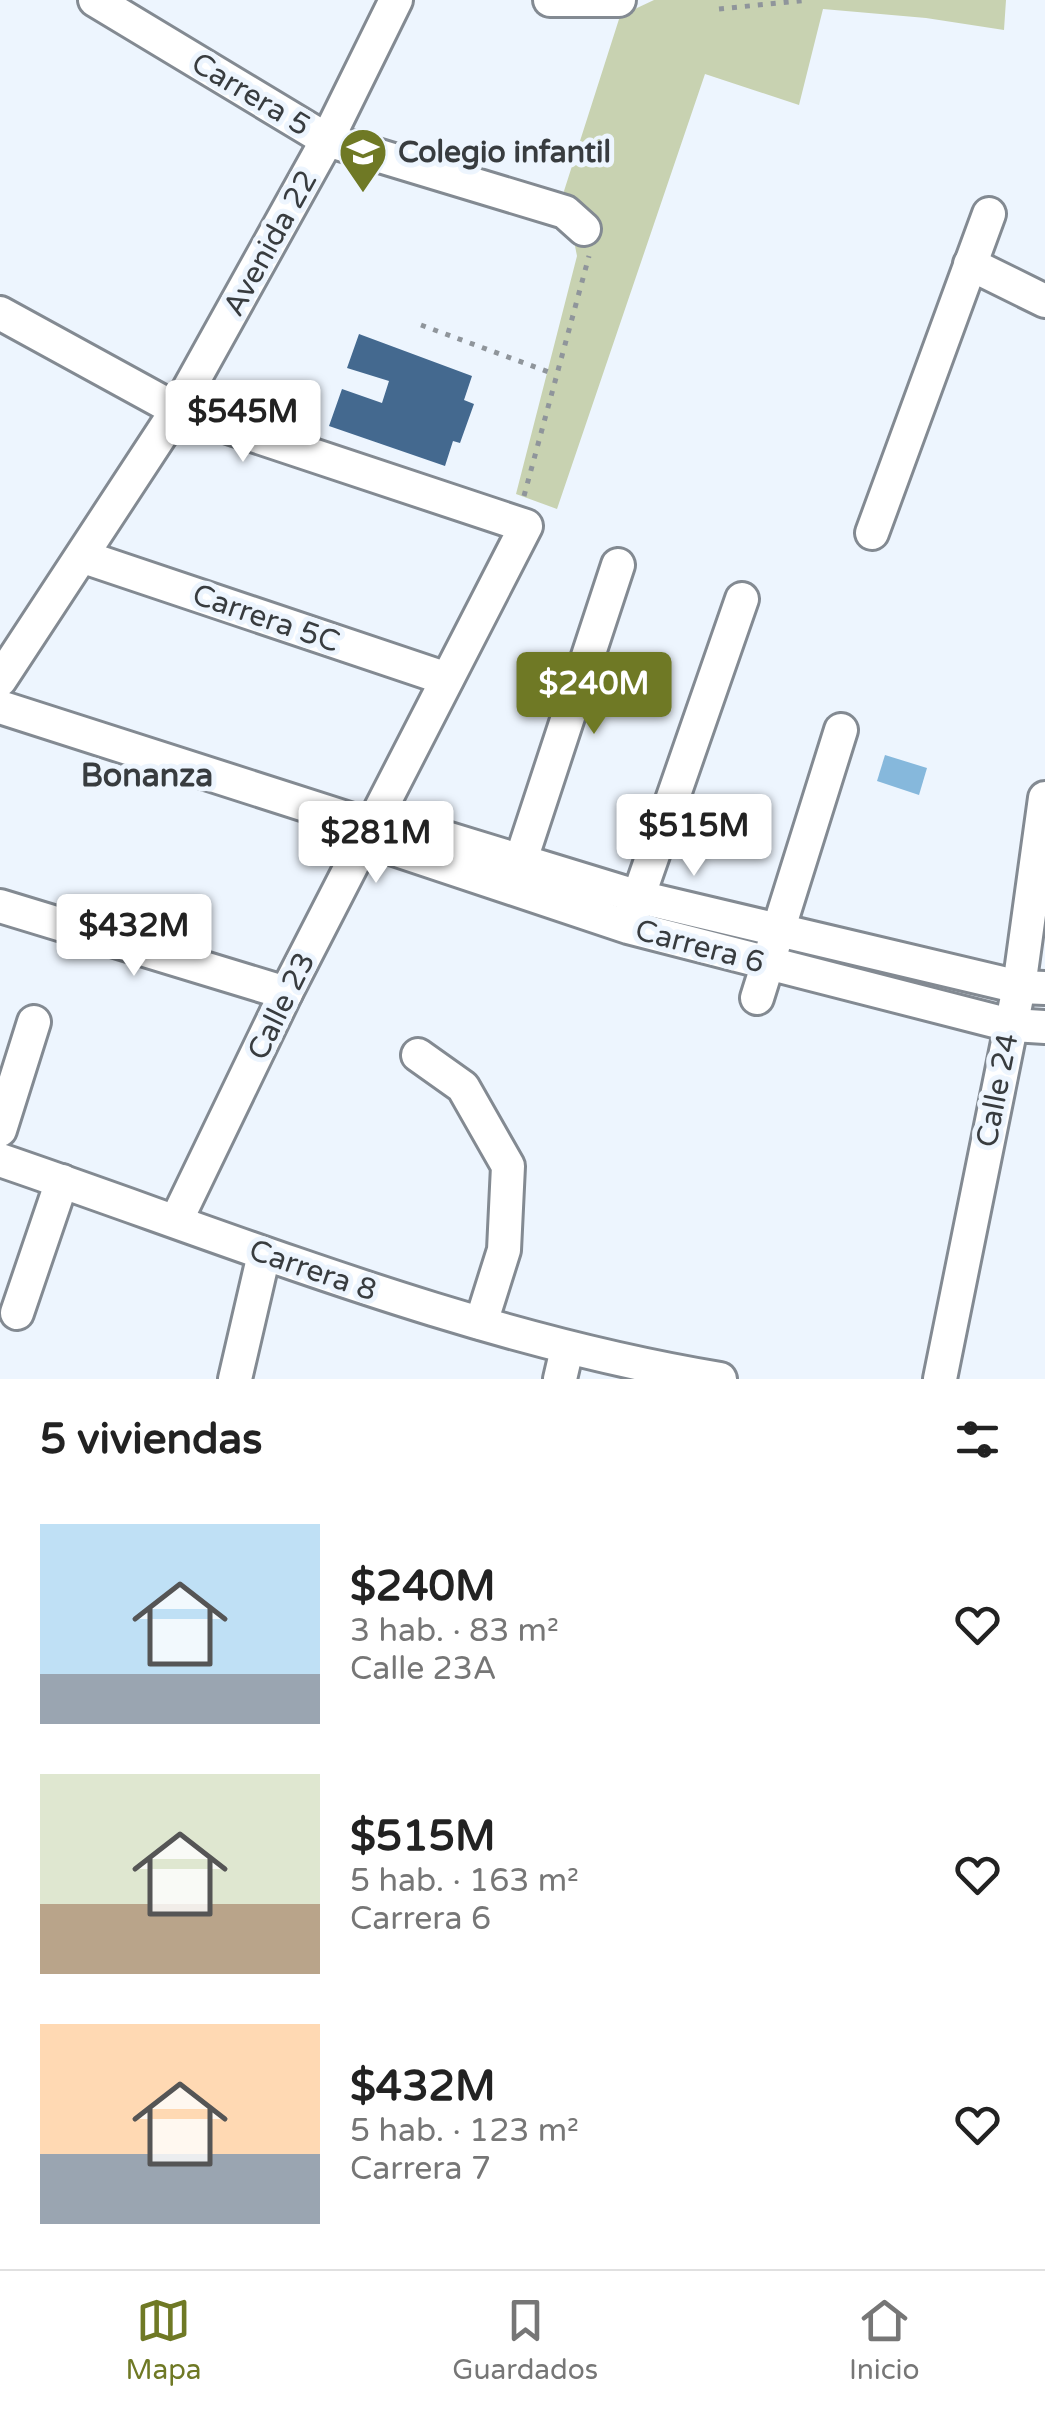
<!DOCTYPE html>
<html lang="es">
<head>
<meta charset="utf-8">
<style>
	:root { --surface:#fff; --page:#f6f6f6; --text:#222; --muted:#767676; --line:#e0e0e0; --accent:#6f7925 }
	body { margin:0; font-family:"Varela Round",sans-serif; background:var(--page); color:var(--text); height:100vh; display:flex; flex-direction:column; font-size:38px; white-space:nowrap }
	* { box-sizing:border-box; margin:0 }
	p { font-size:32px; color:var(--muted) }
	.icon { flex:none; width:55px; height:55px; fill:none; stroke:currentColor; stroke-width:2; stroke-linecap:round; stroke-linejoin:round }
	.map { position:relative; height:1379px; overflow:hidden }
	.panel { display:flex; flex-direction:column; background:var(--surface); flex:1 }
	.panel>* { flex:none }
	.price { position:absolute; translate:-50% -85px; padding:0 22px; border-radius:10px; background:#fff; color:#222; font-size:32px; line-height:65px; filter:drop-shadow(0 2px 5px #0008) }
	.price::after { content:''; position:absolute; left:50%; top:60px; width:30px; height:22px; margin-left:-15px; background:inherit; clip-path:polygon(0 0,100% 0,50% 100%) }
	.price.active { background:var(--accent); color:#fff }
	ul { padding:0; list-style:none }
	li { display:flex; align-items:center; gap:30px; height:250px; padding:0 40px }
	li span { display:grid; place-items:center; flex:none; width:280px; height:200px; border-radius:0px; color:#555 }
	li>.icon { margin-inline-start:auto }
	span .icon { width:120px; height:120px; fill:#fffc; stroke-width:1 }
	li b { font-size:42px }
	h2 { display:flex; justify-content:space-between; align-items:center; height:120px; padding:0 40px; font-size:42px }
	.tab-bar { display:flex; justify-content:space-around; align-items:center; height:140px; border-top:2px solid var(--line); background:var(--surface); font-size:28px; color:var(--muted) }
	.tab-bar a { display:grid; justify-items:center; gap:5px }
	.tab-bar .active { color:var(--accent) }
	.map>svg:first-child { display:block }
	.green { fill:#c8d2b1 }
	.water { fill:#86b8dc }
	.building { fill:#44698f }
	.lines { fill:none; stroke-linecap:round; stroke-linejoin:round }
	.minor-casing { stroke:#838a92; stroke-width:38 }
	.path { stroke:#8f959b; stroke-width:5; stroke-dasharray:5 8; stroke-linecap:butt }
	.minor { stroke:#fff; stroke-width:32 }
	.labels { text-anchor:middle; stroke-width:10; stroke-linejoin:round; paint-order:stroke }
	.street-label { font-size:30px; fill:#383c3f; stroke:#edf5fe }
	.poi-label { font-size:30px; font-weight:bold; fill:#383c3f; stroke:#edf5fe; text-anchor:start }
	.neighbourhood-label { font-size:32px; font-weight:bold; fill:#383c3f; stroke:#edf5fe }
</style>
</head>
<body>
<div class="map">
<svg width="1045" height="1379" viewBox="0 0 1045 1379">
	<rect width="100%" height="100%" fill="#edf5fe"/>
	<polygon class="green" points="654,0 1006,0 1004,30 926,18 823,9 799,105 705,74 557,509 516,494 577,256 564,191 620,16"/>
	<polygon class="water" points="885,755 927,768 919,795 877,781"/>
	<polygon class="building" points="359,334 472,376 464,400 474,404 460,443 453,441 445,466 329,426 342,389 382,403 389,381 347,368"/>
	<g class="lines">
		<g class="minor-casing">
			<g id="minor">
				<polyline points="95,0 327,140 565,212 584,229"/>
				<polyline points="550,0 619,0"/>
				<polyline points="970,264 1045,301"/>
				<polyline points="0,313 177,410 526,526 286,993 176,1221"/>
				<polyline points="872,533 989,214"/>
				<polyline points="84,557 447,679"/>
				<polyline points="0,680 177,410 327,140 396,0"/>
				<polyline points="0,707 371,826 397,823 639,897 1019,987 1045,988"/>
				<polyline points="371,826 385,846 628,927 1010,1025 1045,1027"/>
				<polyline points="514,881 618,565"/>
				<polyline points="0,906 286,993"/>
				<polyline points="631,918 742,599"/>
				<polyline points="757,998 841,730"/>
				<polyline points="418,1055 463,1087 508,1166 504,1250 481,1323"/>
				<polyline points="0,1130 34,1022"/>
				<path d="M0 1160C237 1241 472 1338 720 1379"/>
				<polyline points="17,1313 62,1181"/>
				<polyline points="235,1379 264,1254"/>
				<polyline points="560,1379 567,1349"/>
				<polyline points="940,1379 1019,987 1045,798"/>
			</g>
		</g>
		<g class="path">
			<polyline points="719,9 808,0"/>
			<polyline points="421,325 554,374"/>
			<polyline points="524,496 589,256"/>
		</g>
		<use href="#minor" class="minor"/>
	</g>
	<defs>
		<g id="school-pin" transform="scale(2.5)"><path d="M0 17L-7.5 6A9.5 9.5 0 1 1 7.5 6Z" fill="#6f7925" stroke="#edf5fe"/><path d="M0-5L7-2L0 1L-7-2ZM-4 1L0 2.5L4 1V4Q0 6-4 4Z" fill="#fff"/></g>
	</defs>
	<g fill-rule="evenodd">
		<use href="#school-pin" x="363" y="152"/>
	</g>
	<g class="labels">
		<g class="street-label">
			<text transform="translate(251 94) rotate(31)" y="10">Carrera 5</text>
			<text transform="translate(270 243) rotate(-61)" y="10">Avenida 22</text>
			<text transform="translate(266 618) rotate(19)" y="10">Carrera 5C</text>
			<text transform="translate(700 946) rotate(15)" y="10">Carrera 6</text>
			<text transform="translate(281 1006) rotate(-64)" y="10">Calle 23</text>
			<text transform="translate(997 1090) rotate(-79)" y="10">Calle 24</text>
			<text transform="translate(313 1270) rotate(19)" y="10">Carrera 8</text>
		</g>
		<g class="poi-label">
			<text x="398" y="162">Colegio infantil</text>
		</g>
		<g class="neighbourhood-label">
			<text x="147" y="786">Bonanza</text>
		</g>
	</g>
</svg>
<b class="price" style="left:243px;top:465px">$545M</b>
<b class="price active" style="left:594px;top:737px">$240M</b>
<b class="price" style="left:694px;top:879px">$515M</b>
<b class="price" style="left:376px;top:886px">$281M</b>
<b class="price" style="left:134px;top:979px">$432M</b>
</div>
<section class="panel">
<h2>5 viviendas<svg class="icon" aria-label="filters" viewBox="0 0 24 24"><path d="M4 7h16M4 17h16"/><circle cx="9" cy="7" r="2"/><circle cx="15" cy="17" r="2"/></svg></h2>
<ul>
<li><span style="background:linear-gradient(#bfe0f5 75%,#9aa5b1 0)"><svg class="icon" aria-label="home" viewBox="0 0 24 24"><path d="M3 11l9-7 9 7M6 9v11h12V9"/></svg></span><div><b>$240M</b><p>3 hab. · 83 m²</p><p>Calle 23A</p></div><svg class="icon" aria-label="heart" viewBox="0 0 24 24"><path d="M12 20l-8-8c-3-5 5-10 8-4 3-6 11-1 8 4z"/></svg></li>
<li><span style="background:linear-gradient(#dfe7d0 65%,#b9a48a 0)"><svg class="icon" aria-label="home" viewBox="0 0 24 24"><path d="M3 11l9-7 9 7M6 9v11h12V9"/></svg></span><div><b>$515M</b><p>5 hab. · 163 m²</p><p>Carrera 6</p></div><svg class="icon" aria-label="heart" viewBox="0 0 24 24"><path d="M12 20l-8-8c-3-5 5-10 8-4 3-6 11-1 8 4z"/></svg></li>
<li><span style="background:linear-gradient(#ffd9b3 65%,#9aa5b1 0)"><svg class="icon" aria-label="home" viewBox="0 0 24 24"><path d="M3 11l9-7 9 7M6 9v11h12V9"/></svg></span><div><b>$432M</b><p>5 hab. · 123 m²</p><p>Carrera 7</p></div><svg class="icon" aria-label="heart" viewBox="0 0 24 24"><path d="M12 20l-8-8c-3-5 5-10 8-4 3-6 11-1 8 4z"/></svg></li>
</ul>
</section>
<nav class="tab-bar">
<a class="active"><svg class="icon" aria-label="map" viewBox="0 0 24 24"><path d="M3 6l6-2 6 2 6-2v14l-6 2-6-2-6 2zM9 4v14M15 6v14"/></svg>Mapa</a>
<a><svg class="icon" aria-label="saved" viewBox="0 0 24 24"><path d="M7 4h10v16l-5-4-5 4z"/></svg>Guardados</a>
<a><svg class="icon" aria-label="home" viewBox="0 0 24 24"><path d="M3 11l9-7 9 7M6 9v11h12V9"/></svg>Inicio</a>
</nav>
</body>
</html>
